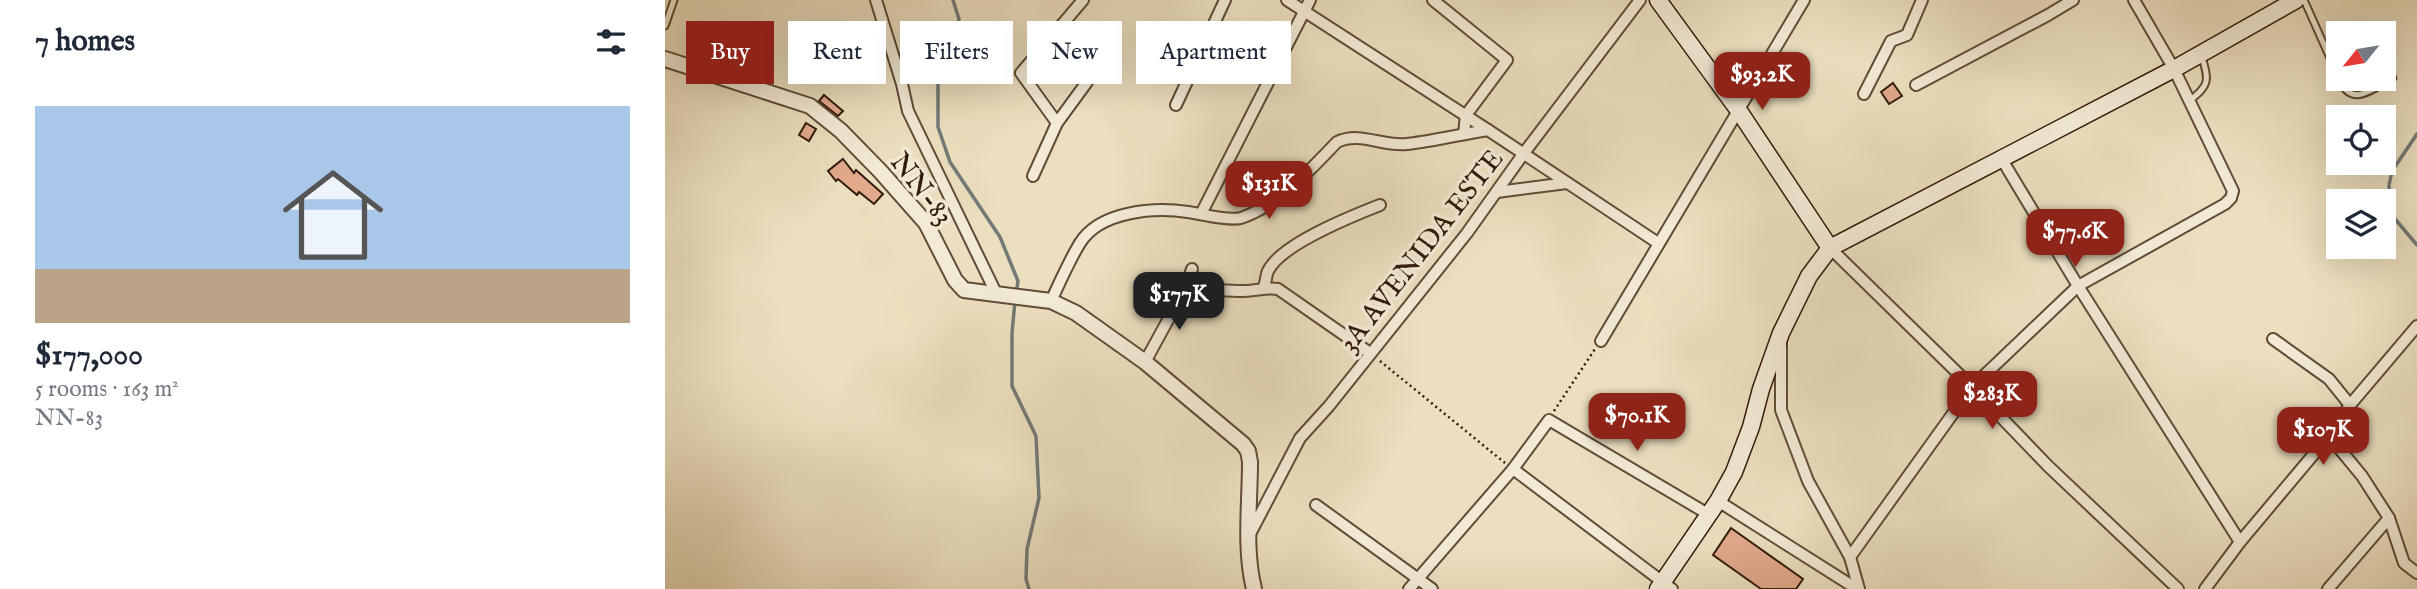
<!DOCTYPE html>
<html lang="en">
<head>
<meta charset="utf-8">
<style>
	:root { --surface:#fff; --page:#f2f2f3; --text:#1f2937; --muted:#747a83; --accent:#8f2418 }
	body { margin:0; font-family:"IM FELL English",serif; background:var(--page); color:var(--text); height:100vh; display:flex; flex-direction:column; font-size:26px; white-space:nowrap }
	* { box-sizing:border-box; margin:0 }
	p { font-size:23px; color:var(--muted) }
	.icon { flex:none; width:38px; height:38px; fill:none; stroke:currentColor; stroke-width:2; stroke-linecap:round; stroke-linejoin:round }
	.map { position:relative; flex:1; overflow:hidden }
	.drawer { display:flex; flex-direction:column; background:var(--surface); width:665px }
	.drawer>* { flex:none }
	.banner { position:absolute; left:21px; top:21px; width:665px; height:63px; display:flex; gap:14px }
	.needle { width:46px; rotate:240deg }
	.tools { position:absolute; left:1661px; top:21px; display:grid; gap:14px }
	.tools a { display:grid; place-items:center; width:70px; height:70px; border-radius:0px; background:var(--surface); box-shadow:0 7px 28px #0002; font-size:35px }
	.price { position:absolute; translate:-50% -60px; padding:0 16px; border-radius:14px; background:var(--accent); color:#fff; font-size:23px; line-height:46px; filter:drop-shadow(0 2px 4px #0008) }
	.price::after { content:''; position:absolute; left:50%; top:42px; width:21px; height:16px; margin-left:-10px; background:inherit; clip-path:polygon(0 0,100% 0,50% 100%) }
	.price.selected { background:#222; color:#fff }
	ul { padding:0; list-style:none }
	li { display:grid; align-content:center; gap:14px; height:371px; padding:0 35px }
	li span { display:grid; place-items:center; height:217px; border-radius:0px; color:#555 }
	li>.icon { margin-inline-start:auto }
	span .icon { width:126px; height:126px; fill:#fffc; stroke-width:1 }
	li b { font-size:30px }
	h2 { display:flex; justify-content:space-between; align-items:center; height:84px; padding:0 35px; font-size:30px }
	.pill { padding:0 24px; border-radius:0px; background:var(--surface); box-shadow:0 7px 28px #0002; font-size:24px; line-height:63px }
	.pill.selected { background:var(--accent); color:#fff }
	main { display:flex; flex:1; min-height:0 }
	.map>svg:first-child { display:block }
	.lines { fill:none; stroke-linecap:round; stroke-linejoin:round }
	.stream { stroke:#737a76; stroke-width:3.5 }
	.building { fill:#e2a98c; stroke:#311b09; stroke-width:2 }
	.service-casing { stroke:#604c36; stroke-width:9 }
	.minor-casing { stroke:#604c36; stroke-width:14 }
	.tertiary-casing { stroke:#604c36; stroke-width:18 }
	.secondary-casing { stroke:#311b09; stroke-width:19 }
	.path { stroke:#311b09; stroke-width:2.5; stroke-dasharray:2 3.5; stroke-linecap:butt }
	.service { stroke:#f2ead5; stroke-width:5 }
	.minor { stroke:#f2ead5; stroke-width:10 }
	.tertiary { stroke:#f2ead5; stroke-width:14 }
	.secondary { stroke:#f2ead5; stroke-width:16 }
	.labels { text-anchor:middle; stroke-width:7; stroke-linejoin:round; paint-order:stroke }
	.street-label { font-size:28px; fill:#311b09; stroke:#f2ead5 }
</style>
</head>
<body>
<main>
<section class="drawer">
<h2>7 homes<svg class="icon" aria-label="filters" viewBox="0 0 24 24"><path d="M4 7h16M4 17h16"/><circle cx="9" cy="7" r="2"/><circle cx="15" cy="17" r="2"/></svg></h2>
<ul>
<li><span style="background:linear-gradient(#a9c7e8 75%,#b9a48a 0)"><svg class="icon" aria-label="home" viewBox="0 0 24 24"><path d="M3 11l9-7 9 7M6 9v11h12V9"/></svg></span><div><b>$177,000</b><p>5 rooms · 163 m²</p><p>NN-83</p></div></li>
</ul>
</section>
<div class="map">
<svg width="1752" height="589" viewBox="0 0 1752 589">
	<rect width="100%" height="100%" fill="#ebdfbf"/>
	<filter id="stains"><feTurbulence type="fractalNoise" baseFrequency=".00286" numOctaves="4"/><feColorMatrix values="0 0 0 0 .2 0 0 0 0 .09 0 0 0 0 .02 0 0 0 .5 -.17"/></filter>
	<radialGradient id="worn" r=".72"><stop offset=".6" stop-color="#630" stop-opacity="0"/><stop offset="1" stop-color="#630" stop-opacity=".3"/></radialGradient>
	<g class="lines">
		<g class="stream">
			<polyline points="288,0 294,19 288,46 273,75 273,127 285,162 335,237 353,281 351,294"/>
			<polyline points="1752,134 1727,171 1724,185 1725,213 1752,245"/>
			<polyline points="350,301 347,333 347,386 371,436 374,498 362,549 361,579 364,589"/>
		</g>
	</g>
	<g class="building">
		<polygon points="1228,83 1237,96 1224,104 1216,92"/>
		<polygon points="159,95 178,111 173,116 154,101"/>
		<polygon points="141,123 151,129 144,141 134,135"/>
		<polygon points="178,159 189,173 191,170 218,194 209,204 194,192 192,195 173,179 171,181 163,171"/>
		<polygon points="1066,528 1138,579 1131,589 1096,589 1048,555"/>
	</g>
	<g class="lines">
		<g class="service-casing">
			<g id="service">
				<polyline points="1639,0 1673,76"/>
				<polyline points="0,26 9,0"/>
				<path d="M1674 79C1687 109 1707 89 1728 78"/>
				<path d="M1524 101C1545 85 1544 81 1537 57"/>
			</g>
		</g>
		<g class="minor-casing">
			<g id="minor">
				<polyline points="211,0 237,84 243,111 331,293"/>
				<polyline points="622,0 823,130 993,243"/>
				<polyline points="768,0 842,60 801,115 799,134"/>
				<polyline points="1251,85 1383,15 1408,0"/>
				<polyline points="1199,94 1226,41 1242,35 1257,0"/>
				<polyline points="511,105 560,0"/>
				<polyline points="392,123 356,73 418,0"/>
				<polyline points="1336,158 1413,286 1575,542"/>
				<polyline points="368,176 392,123 422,82"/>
				<polyline points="832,192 902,183"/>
				<polyline points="536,214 645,0"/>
				<polyline points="1165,248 1307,387 1383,466 1513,589"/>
				<path d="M521 287C540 289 560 291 579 291 592 291 600 287 613 289L705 353"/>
				<path d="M599 287C601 282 601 275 603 271 616 244 687 216 715 205"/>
				<path d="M386 301C395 282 404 261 415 243 435 211 489 207 523 212 536 214 564 221 576 218 614 205 645 170 672 142 696 131 717 147 742 144 769 141 797 134 823 130"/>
				<polyline points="1608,339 1664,379 1685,405"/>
				<polyline points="936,341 1139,0"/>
				<polyline points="1116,343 1116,410 1143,481 1185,557 1194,589"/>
				<polyline points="480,362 521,287 527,269"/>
				<polyline points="1664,436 1697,476 1724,518 1739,563 1752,573"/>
				<polyline points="848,469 1007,589"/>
				<polyline points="1053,501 1192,589"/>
				<polyline points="651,505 767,589"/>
				<polyline points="584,536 635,438 664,406 802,233 859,153 975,0"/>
				<polyline points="1185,557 1307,387 1413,286 1560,204 1566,198 1568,191 1509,69 1469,0"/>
				<polyline points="744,589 848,469 884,420 1043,514"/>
				<polyline points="1540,589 1575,542 1664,436 1685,405 1752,326"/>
				<polyline points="1663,589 1724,518"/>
			</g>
		</g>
		<g class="tertiary-casing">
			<path id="tertiary" d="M0 59 145 106 176 131 216 172 261 223 290 280 299 290 386 301 411 313 480 362 578 444 583 451 585 462C585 503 579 549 589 589"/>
		</g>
		<g class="secondary-casing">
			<g id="secondary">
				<polyline points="993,0 1074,111 1165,248"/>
				<polyline points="993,589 1053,501 1069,472 1086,427 1096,389 1116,333 1144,276 1165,248 1509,69 1631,0"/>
			</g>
		</g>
		<g class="path">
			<polyline points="715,361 840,463"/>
			<polyline points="889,411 930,349"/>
		</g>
		<use href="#service" class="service"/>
		<use href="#minor" class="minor"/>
		<use href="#tertiary" class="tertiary"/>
		<use href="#secondary" class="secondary"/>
	</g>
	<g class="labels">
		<g class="street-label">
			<text transform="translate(258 188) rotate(52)" y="10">NN-83</text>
			<text transform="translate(755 250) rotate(-52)" y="10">3A AVENIDA ESTE</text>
		</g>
	</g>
	<rect width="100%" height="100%" filter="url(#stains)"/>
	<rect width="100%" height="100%" fill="url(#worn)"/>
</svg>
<div class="tools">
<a><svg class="needle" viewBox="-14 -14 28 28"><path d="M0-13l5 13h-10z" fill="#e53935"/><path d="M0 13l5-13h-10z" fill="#747a83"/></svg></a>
<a><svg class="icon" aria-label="locate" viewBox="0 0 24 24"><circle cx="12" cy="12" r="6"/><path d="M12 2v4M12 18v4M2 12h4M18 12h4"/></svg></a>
<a><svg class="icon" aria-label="layers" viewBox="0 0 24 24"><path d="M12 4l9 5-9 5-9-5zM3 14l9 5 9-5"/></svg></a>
</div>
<b class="price" style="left:1097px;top:112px">$93.2K</b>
<b class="price" style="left:604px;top:221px">$131K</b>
<b class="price" style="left:1410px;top:269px">$77.6K</b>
<b class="price selected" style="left:514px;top:332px">$177K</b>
<b class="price" style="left:1327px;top:431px">$283K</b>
<b class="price" style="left:972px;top:453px">$70.1K</b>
<b class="price" style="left:1658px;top:467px">$107K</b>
<div class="banner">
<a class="pill selected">Buy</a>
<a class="pill">Rent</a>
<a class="pill">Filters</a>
<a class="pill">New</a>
<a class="pill">Apartment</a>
</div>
</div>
</main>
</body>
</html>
